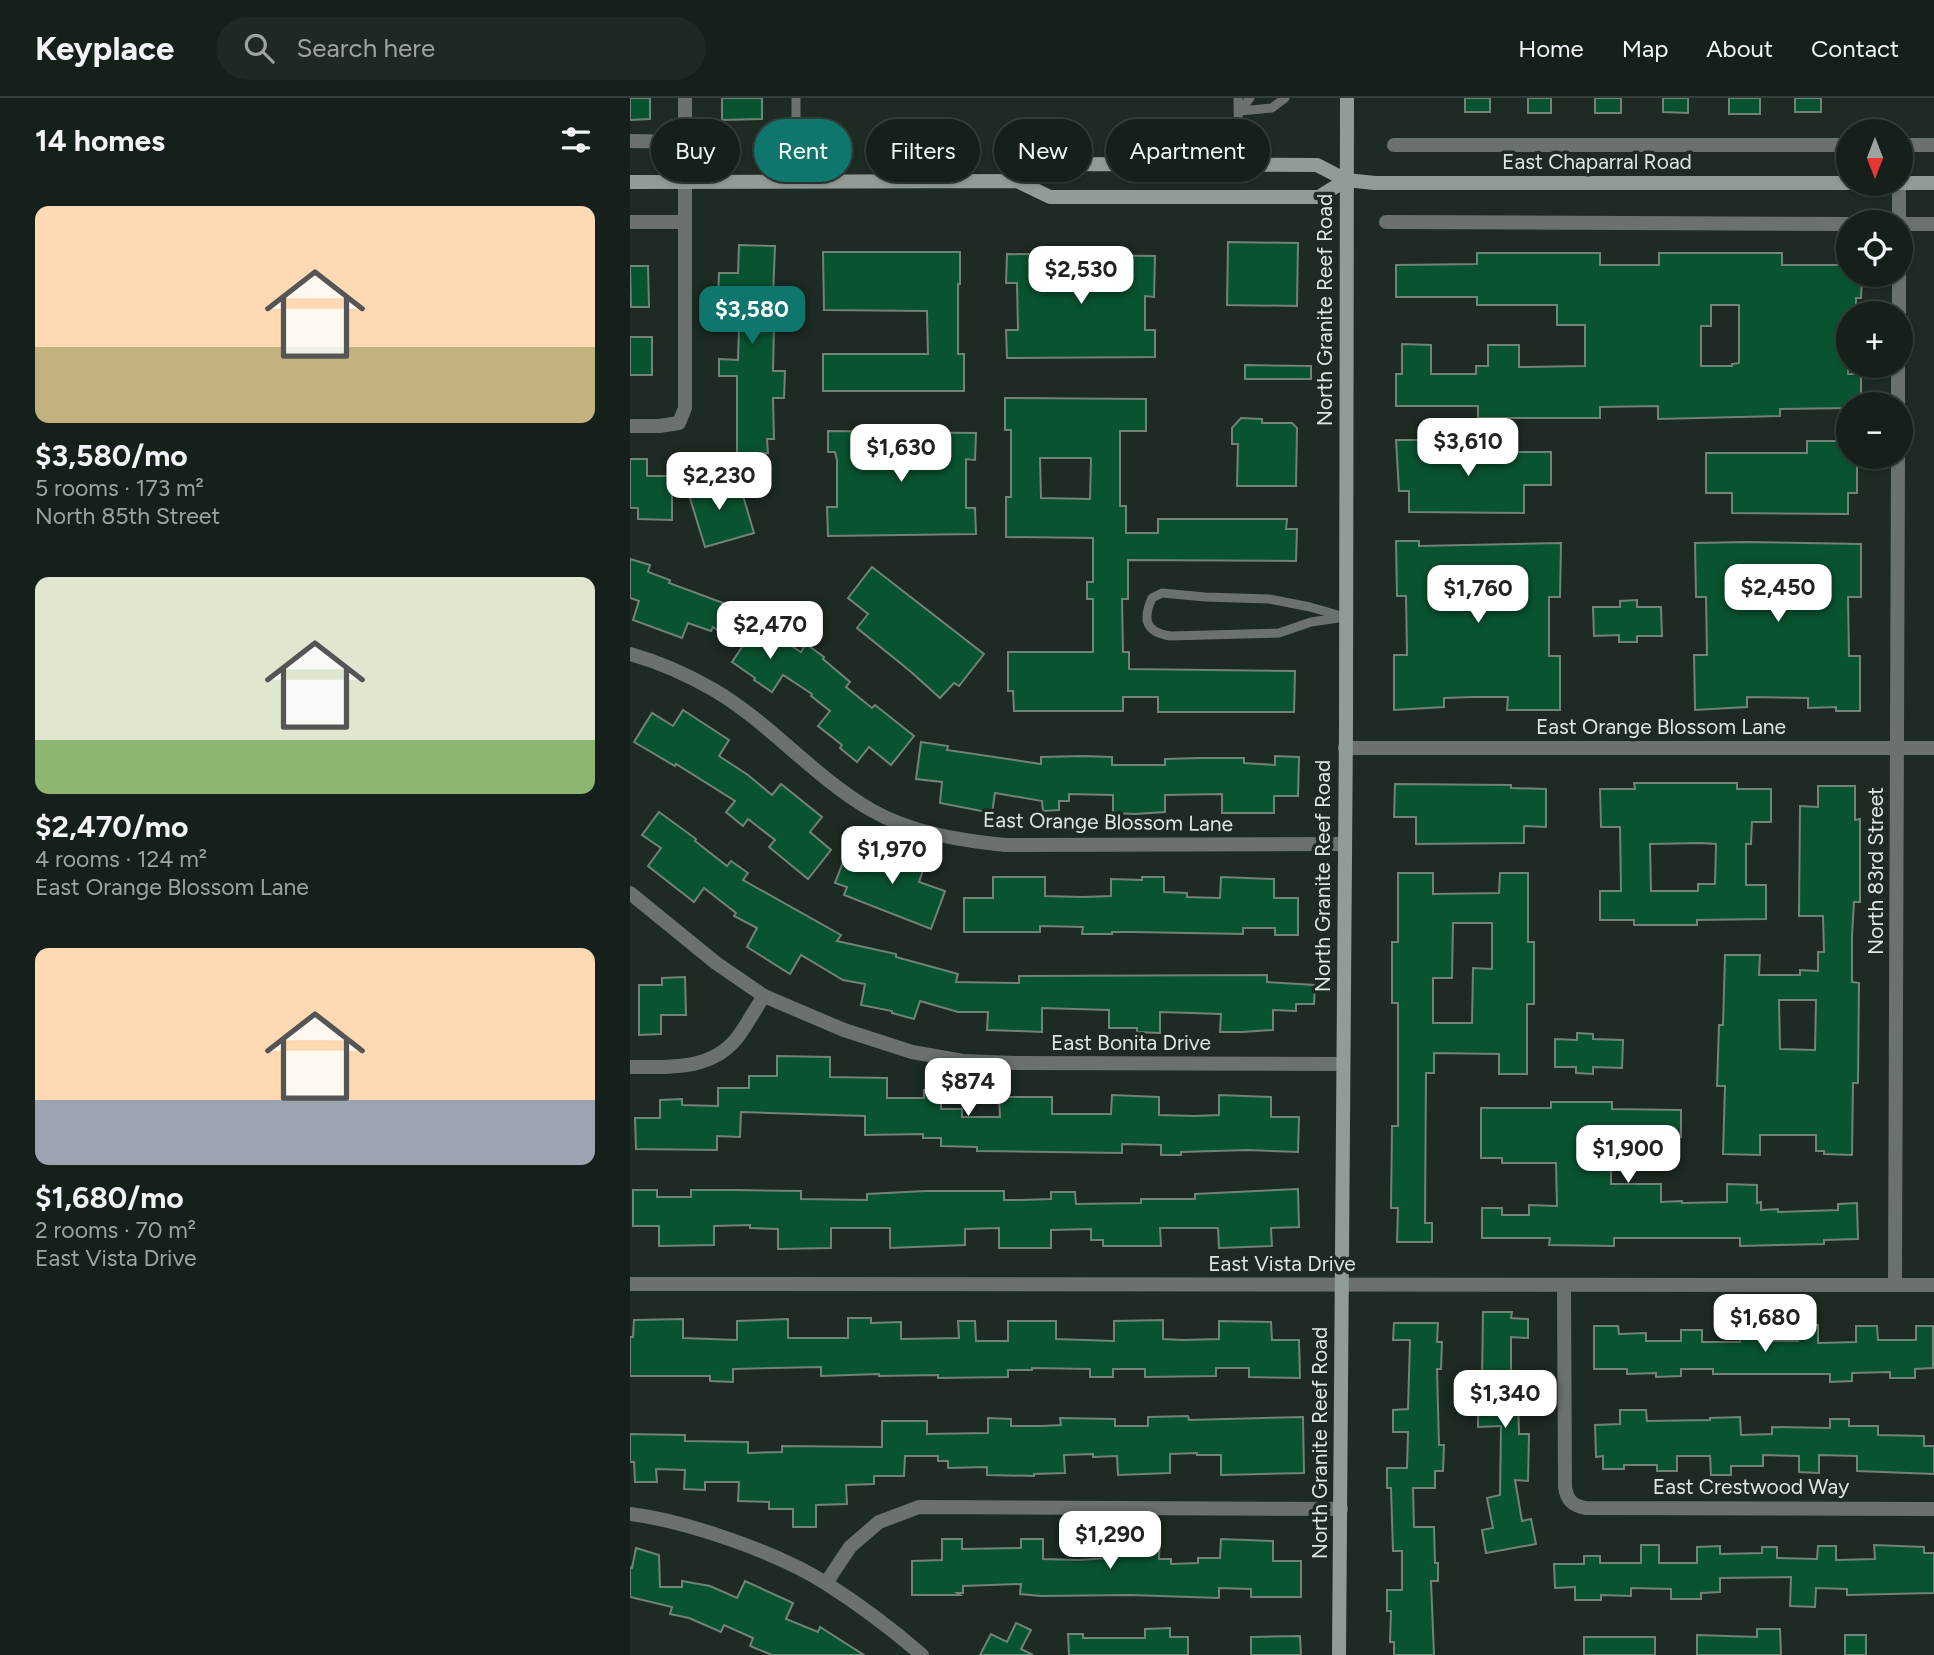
<!DOCTYPE html>
<html lang="en">
<head>
<meta charset="utf-8">
<style>
	:root { --surface:#16201a; --page:#1f2823; --text:#f1f3f6; --muted:#9ea3a2; --line:#353e39; --accent:#0f766e }
	body { margin:0; font-family:Figtree,sans-serif; background:var(--page); color:var(--text); height:100vh; display:flex; flex-direction:column; font-size:26px; white-space:nowrap }
	* { box-sizing:border-box; margin:0 }
	p { font-size:23px; color:var(--muted) }
	.icon { flex:none; width:38px; height:38px; fill:none; stroke:currentColor; stroke-width:2; stroke-linecap:round; stroke-linejoin:round }
	.map { position:relative; flex:1; overflow:hidden }
	.side { display:flex; flex-direction:column; background:var(--surface); width:630px }
	.side>* { flex:none }
	.hud { position:absolute; left:21px; top:21px; width:665px; height:63px; display:flex; gap:14px }
	.needle { width:46px; rotate:180deg }
	.controls { position:absolute; left:1206px; top:21px; display:grid; gap:14px }
	.controls a { display:grid; place-items:center; width:77px; height:77px; border-radius:50%; background:var(--surface); box-shadow:0 2px 5px #0004,0 0 0 2px var(--line); font-size:35px }
	.price { position:absolute; translate:-50% -60px; padding:0 16px; border-radius:14px; background:#fff; color:#222; font-size:23px; line-height:46px; filter:drop-shadow(0 2px 4px #0008) }
	.price::after { content:''; position:absolute; left:50%; top:42px; width:21px; height:16px; margin-left:-10px; background:inherit; clip-path:polygon(0 0,100% 0,50% 100%) }
	.price.selected { background:var(--accent); color:#fff }
	ul { padding:0; list-style:none }
	li { display:grid; align-content:center; gap:14px; height:371px; padding:0 35px }
	li span { display:grid; place-items:center; height:217px; border-radius:14px; color:#555 }
	li>.icon { margin-inline-start:auto }
	span .icon { width:126px; height:126px; fill:#fffc; stroke-width:1 }
	li b { font-size:30px }
	h2 { display:flex; justify-content:space-between; align-items:center; height:84px; padding:0 35px; font-size:30px }
	.pill { padding:0 24px; border-radius:32px; background:var(--surface); box-shadow:0 2px 5px #0004,0 0 0 2px var(--line); font-size:24px; line-height:63px }
	.pill.selected { background:var(--accent); color:#fff }
	header { display:flex; align-items:center; gap:42px; box-sizing:border-box; height:98px; padding:0 35px; background:var(--surface); border-bottom:2px solid var(--line) }
	header strong { font-size:33px }
	nav { display:flex; gap:38px; margin-inline-start:auto; font-size:24px }
	.search { width:490px; height:63px; background:var(--page); display:flex; align-items:center; gap:18px; box-sizing:border-box; padding:0 24px; border-radius:38px; color:var(--muted); font-size:26px }
	main { display:flex; flex:1; min-height:0 }
	.map>svg:first-child { display:block }
	.building { fill:#095430; stroke:#728277; stroke-width:2; fill-rule:evenodd }
	.lines { fill:none; stroke-linecap:round; stroke-linejoin:round }
	.lane { stroke:#6b726d; stroke-width:9 }
	.street { stroke:#6b726d; stroke-width:14 }
	.secondary { stroke:#919c94; stroke-width:14 }
	.labels { text-anchor:middle; stroke-width:7; stroke-linejoin:round; paint-order:stroke }
	.street-label { font-size:21px; fill:#dde6df; stroke:#1d2b22 }
</style>
</head>
<body>
<header>
<strong>Keyplace</strong>
<div class="search"><svg class="icon" aria-label="search" viewBox="0 0 24 24"><circle cx="10" cy="10" r="6"/><path d="M15 15l6 6"/></svg>Search here</div>
<nav><a>Home</a><a>Map</a><a>About</a><a>Contact</a></nav>
</header>
<main>
<section class="side">
<h2>14 homes<svg class="icon" aria-label="filters" viewBox="0 0 24 24"><path d="M4 7h16M4 17h16"/><circle cx="9" cy="7" r="2"/><circle cx="15" cy="17" r="2"/></svg></h2>
<ul>
<li><span style="background:linear-gradient(#ffd9b3 65%,#c2b280 0)"><svg class="icon" aria-label="home" viewBox="0 0 24 24"><path d="M3 11l9-7 9 7M6 9v11h12V9"/></svg></span><div><b>$3,580/mo</b><p>5 rooms · 173 m²</p><p>North 85th Street</p></div></li>
<li><span style="background:linear-gradient(#dfe7d0 75%,#8fb573 0)"><svg class="icon" aria-label="home" viewBox="0 0 24 24"><path d="M3 11l9-7 9 7M6 9v11h12V9"/></svg></span><div><b>$2,470/mo</b><p>4 rooms · 124 m²</p><p>East Orange Blossom Lane</p></div></li>
<li><span style="background:linear-gradient(#ffd9b3 70%,#9aa5b1 0)"><svg class="icon" aria-label="home" viewBox="0 0 24 24"><path d="M3 11l9-7 9 7M6 9v11h12V9"/></svg></span><div><b>$1,680/mo</b><p>2 rooms · 70 m²</p><p>East Vista Drive</p></div></li>
</ul>
</section>
<div class="map">
<svg width="1304" height="1557" viewBox="0 0 1304 1557">
	<rect width="100%" height="100%" fill="#1d2b22"/>
	<g class="building">
		<polygon points="0,0 20,0 20,21 0,22"/>
		<polygon points="92,0 132,0 132,21 92,22"/>
		<rect x="835" y="0" width="25" height="14"/>
		<rect x="898" y="0" width="23" height="15"/>
		<rect x="965" y="0" width="26" height="15"/>
		<polygon points="1033,0 1058,0 1058,15 1033,14"/>
		<rect x="1099" y="0" width="31" height="16"/>
		<rect x="1165" y="0" width="26" height="14"/>
		<polygon points="598,144 668,145 667,208 597,207"/>
		<polygon points="109,147 145,148 143,198 136,198 135,227 144,227 143,273 155,273 154,300 143,300 144,341 137,341 138,355 107,356 107,278 89,278 89,261 108,262 109,228 87,227 89,175 108,175"/>
		<polygon points="193,154 330,154 330,186 328,186 328,256 334,256 334,293 193,293 193,256 298,256 297,213 194,212"/>
		<path d="M847 155H970V167H1029V155H1152V167H1218V177H1232L1231 200H1226V215H1218V276H1231V306H1218V310L1150 311V318L1028 321V308L970 309V320H848V308H766V276H772V246L801 247V276H846V268H858V247H889V269L955 268V227H927V207H847V199H766V167L847 166ZM1081 207H1109V265L1102 266V268H1071V228H1081Z"/>
		<polygon points="377,156 525,158 524,199 515,198 515,232 525,232 525,259 377,260 376,232 388,232 387,185 376,185"/>
		<polygon points="0,168 18,168 19,209 1,209"/>
		<rect x="0" y="239" width="22" height="38"/>
		<polygon points="615,267 681,268 681,281 615,281"/>
		<path d="M375 300 516 301V333H490V408H496V435H528V421H657L656 431H667L666 463 498 462V501H492L493 554H499V571L665 573 664 614H528V599H493V613H384L383 593H378V554H463V501H457V484H463V440L376 439V399H381V332H375ZM410 360H461L460 401 411 400Z"/>
		<polygon points="611,320 632,321 632,325 662,325 667,330 666,388 607,388 608,346 602,346 602,330"/>
		<polygon points="198,333 346,335 345,362 336,361 336,410 345,410 346,436 198,438 197,409 207,409 207,362 205,354 198,354"/>
		<polygon points="766,342 820,342 820,354 921,354 921,387 894,387 894,415 779,414 779,393 769,393"/>
		<polygon points="1177,343 1218,343 1218,359 1227,359 1227,395 1218,395 1218,416 1102,415 1102,395 1076,395 1076,355 1177,355"/>
		<polygon points="0,361 17,361 17,378 42,378 42,422 8,421 8,410 0,410"/>
		<polygon points="76,378 80,393 109,384 124,435 75,449 55,384"/>
		<polygon points="766,443 789,443 789,448 931,445 930,499 919,499 919,558 930,558 930,612 877,612 878,599 844,599 814,600 814,609 764,612 764,557 777,557 776,498 767,498"/>
		<polygon points="1116,444 1231,446 1231,499 1218,499 1219,558 1230,558 1230,613 1206,613 1206,609 1178,610 1178,600 1117,599 1117,609 1065,612 1064,557 1077,557 1076,499 1066,499 1065,445"/>
		<polygon points="0,461 20,467 18,474 40,482 39,485 112,512 116,507 148,529 143,536 171,554 176,546 194,559 193,561 220,584 216,589 242,610 245,607 284,638 261,667 239,649 227,664 210,650 212,647 188,628 200,613 181,598 182,596 153,577 142,594 124,582 125,580 102,564 112,549 83,529 81,533 58,525 52,540 3,522 9,503 0,500"/>
		<polygon points="242,469 354,556 329,588 324,585 310,600 280,573 227,530 238,516 218,500"/>
		<polygon points="1007,502 1007,509 1031,509 1032,538 1007,538 1007,544 989,544 989,537 964,538 963,509 990,509 990,503"/>
		<polygon points="53,612 99,642 89,658 118,677 142,697 151,686 192,719 180,734 201,752 178,781 139,749 145,742 118,721 113,728 96,714 105,703 46,666 45,668 4,644 22,615 43,628"/>
		<polygon points="291,644 318,648 317,652 411,666 411,659 453,658 482,659 482,667 535,667 535,661 569,660 614,660 614,665 645,667 645,658 669,659 668,698 644,698 644,715 592,715 592,696 535,697 535,714 505,716 483,715 483,697 439,696 439,703 429,703 429,712 413,713 412,703 365,695 362,715 310,705 312,684 286,681"/>
		<path d="M1004 685H1107V691H1141V724H1122L1121 746H1116V787H1136V821L1067 822V827H1004V822H970V793H991L990 729H971L970 691H1005ZM1071 745 1086 746 1085 786H1068V793H1021L1020 746Z"/>
		<polygon points="765,686 881,687 881,690 916,691 916,729 894,728 894,745 786,746 786,719 764,719"/>
		<path d="M1188 688H1225V722L1230 721V804H1224L1222 838V884L1229 885 1228 985H1223L1222 1057 1194 1056V1053H1186V1037H1130V1057L1093 1056 1095 988H1087L1089 927H1093L1095 857H1130L1129 877H1170V872L1188 873V854H1194L1193 818H1169L1170 708 1188 709ZM1149 902H1186L1185 952 1150 951Z"/>
		<polygon points="29,714 66,741 65,743 97,768 101,763 118,775 113,782 211,837 207,843 266,856 266,859 328,876 326,884 389,885 389,878 637,877 637,884 685,887 684,906 666,906 666,913 643,912 643,932 612,934 590,934 591,916 530,914 530,935 507,934 507,930 479,930 479,912 412,910 412,934 389,933 357,932 358,914 328,914 290,903 284,921 262,915 262,913 231,907 235,886 213,882 171,857 160,876 117,849 127,830 104,818 106,815 74,790 64,804 18,768 31,750 12,737"/>
		<polygon points="245,748 295,766 289,784 315,793 301,831 214,797 217,789 205,785 215,759 238,767"/>
		<path d="M768 775H803V796L869 795 870 775H898V844H904V906H897V976H869V956L804 955V975H796L795 1125H802V1144H767L768 1110H761L762 1028H768V905H762V844H768ZM823 825H862V871L843 870 842 925H803V880H822Z"/>
		<polygon points="363,779 415,779 415,798 453,799 481,798 481,781 512,782 512,779 534,779 534,794 557,795 557,799 590,800 591,779 644,781 644,800 668,800 668,837 645,837 645,830 613,830 613,836 503,834 482,834 482,836 452,836 453,829 410,828 410,834 334,834 334,800 363,800"/>
		<polygon points="55,879 56,917 31,917 31,936 9,937 9,887 32,887 32,880"/>
		<polygon points="947,935 963,936 963,941 993,942 992,970 963,969 963,976 946,975 946,969 925,969 925,941 947,942"/>
		<polygon points="147,958 200,959 200,979 257,980 257,1000 294,1000 294,992 311,992 311,1011 332,1011 332,1019 370,1019 369,999 422,999 422,1016 481,1016 482,997 529,999 529,1017 565,1018 589,1017 589,997 641,999 641,1019 669,1019 668,1054 618,1052 551,1054 551,1057 531,1057 531,1047 492,1046 492,1055 347,1053 347,1049 311,1048 311,1040 293,1040 293,1036 235,1037 235,1018 111,1014 110,1039 87,1038 87,1052 6,1051 5,1020 30,1020 30,1002 52,1001 52,1007 88,1008 88,990 119,990 119,978 147,978"/>
		<polygon points="921,1004 982,1004 982,1011 1051,1012 1051,1039 1011,1039 1011,1049 981,1048 981,1086 1031,1086 1031,1104 1052,1103 1052,1105 1097,1104 1097,1086 1127,1087 1127,1105 1131,1104 1131,1112 1148,1111 1148,1114 1208,1112 1208,1106 1227,1105 1228,1141 1194,1142 1194,1146 1110,1148 1110,1140 984,1140 984,1148 919,1147 920,1140 852,1140 852,1110 872,1110 872,1117 899,1117 899,1107 927,1108 926,1065 872,1065 872,1060 851,1060 851,1010 921,1010"/>
		<polygon points="668,1091 669,1129 641,1130 642,1148 589,1150 588,1130 530,1130 531,1148 473,1148 473,1142 461,1142 461,1131 421,1132 421,1150 369,1150 369,1130 335,1131 335,1147 260,1150 260,1130 201,1130 201,1150 148,1151 148,1131 120,1130 120,1127 84,1128 84,1147 29,1148 29,1128 3,1128 3,1092 27,1092 27,1099 61,1099 61,1092 107,1092 171,1093 171,1101 237,1102 237,1096 295,1093 374,1093 374,1102 390,1102 421,1101 421,1094 445,1094 446,1106 511,1105 511,1101 565,1101 565,1096"/>
		<polygon points="853,1214 882,1214 881,1220 898,1221 898,1240 881,1239 881,1282 898,1282 898,1301 888,1301 889,1336 899,1336 898,1383 885,1382 892,1423 901,1421 906,1446 856,1455 852,1432 863,1430 857,1400 870,1397 871,1328 848,1329 848,1282 852,1282"/>
		<polygon points="218,1220 241,1220 241,1225 271,1224 271,1241 329,1240 328,1223 345,1223 346,1243 378,1243 378,1223 426,1223 426,1241 484,1243 484,1223 533,1222 533,1241 553,1242 589,1241 589,1223 641,1224 642,1242 669,1242 670,1280 619,1279 619,1270 586,1270 586,1278 515,1279 515,1271 483,1271 483,1279 460,1279 460,1271 402,1270 402,1272 378,1272 378,1279 308,1280 308,1277 249,1278 249,1276 191,1278 191,1269 103,1271 103,1284 80,1283 80,1278 0,1278 0,1239 3,1239 4,1222 53,1221 53,1240 107,1242 107,1223 158,1221 158,1240 218,1240"/>
		<polygon points="764,1225 808,1225 807,1244 812,1244 811,1271 807,1271 809,1347 814,1347 813,1373 805,1373 805,1390 783,1390 784,1429 804,1429 805,1465 808,1465 808,1483 801,1483 804,1557 764,1557 764,1544 760,1544 761,1513 757,1513 757,1492 772,1492 772,1453 763,1453 761,1390 757,1390 757,1370 777,1370 778,1334 763,1334 763,1312 778,1311 780,1242 763,1242"/>
		<polygon points="1168,1227 1188,1227 1188,1245 1226,1244 1226,1228 1247,1228 1248,1242 1286,1242 1286,1228 1303,1228 1303,1270 1285,1271 1285,1280 1260,1280 1260,1274 1222,1275 1222,1283 1200,1284 1200,1276 1083,1276 1083,1271 1051,1271 1051,1278 1026,1279 1026,1275 997,1276 997,1271 964,1271 964,1228 988,1228 989,1236 1016,1235 1016,1243 1051,1243 1051,1232 1072,1232 1072,1244 1110,1244 1111,1228 1132,1228 1132,1243 1168,1243"/>
		<polygon points="990,1312 1016,1312 1017,1323 1080,1322 1080,1320 1110,1319 1111,1337 1142,1336 1142,1329 1200,1330 1200,1321 1219,1321 1219,1328 1248,1328 1248,1337 1294,1338 1294,1348 1304,1348 1304,1376 1227,1373 1227,1358 1189,1357 1189,1375 1169,1374 1169,1358 1133,1357 1133,1368 1101,1368 1101,1377 1081,1377 1080,1358 1047,1358 1047,1373 1027,1373 1027,1367 994,1367 994,1371 973,1371 973,1358 966,1359 965,1327 990,1326"/>
		<polygon points="558,1318 559,1322 673,1319 674,1375 591,1377 591,1357 567,1357 567,1355 540,1356 540,1375 488,1377 487,1358 463,1359 463,1356 434,1357 435,1375 404,1376 404,1378 357,1377 357,1369 318,1370 318,1363 308,1363 308,1358 275,1358 274,1378 244,1378 244,1386 216,1387 217,1406 186,1407 186,1429 163,1429 163,1411 139,1411 139,1404 108,1403 109,1384 75,1384 75,1392 54,1391 55,1372 26,1371 27,1384 5,1384 4,1364 0,1364 0,1336 55,1337 55,1343 118,1344 118,1355 152,1354 152,1348 252,1349 252,1323 297,1323 297,1336 358,1335 358,1320 381,1321 381,1328 412,1328 431,1327 430,1320 485,1321 485,1328 518,1328 518,1319"/>
		<polygon points="312,1441 332,1441 332,1451 391,1450 391,1441 413,1441 413,1461 449,1462 478,1460 478,1441 530,1441 529,1461 541,1461 541,1466 568,1465 568,1460 590,1460 591,1441 643,1443 643,1463 671,1463 671,1499 621,1499 621,1491 589,1490 589,1500 500,1497 411,1498 390,1496 391,1486 333,1488 333,1495 327,1495 330,1497 282,1497 282,1463 312,1462"/>
		<polygon points="1011,1447 1029,1447 1029,1465 1067,1465 1067,1449 1090,1448 1090,1456 1132,1455 1132,1449 1147,1449 1147,1460 1187,1461 1188,1448 1206,1448 1206,1462 1245,1461 1244,1447 1294,1449 1294,1455 1304,1455 1304,1495 1217,1497 1217,1491 1186,1490 1185,1509 1160,1508 1161,1479 1090,1480 1090,1494 1071,1495 1071,1501 1041,1501 1041,1491 1001,1490 1001,1498 971,1497 971,1502 945,1502 945,1489 925,1490 924,1466 954,1466 954,1458 970,1458 970,1465 1011,1465"/>
		<polygon points="6,1450 29,1457 30,1489 52,1489 52,1483 80,1488 107,1500 115,1483 163,1505 156,1521 188,1534 190,1529 234,1557 142,1557 120,1548 123,1540 94,1527 91,1534 59,1520 40,1516 42,1509 0,1499 0,1469 2,1470"/>
		<polygon points="386,1525 401,1532 391,1551 403,1557 350,1557 361,1536 377,1544"/>
		<polygon points="540,1530 540,1539 558,1539 558,1557 439,1557 438,1536 453,1536 453,1540 515,1540 515,1531"/>
		<polygon points="1127,1531 1150,1531 1151,1557 1067,1557 1067,1537 1127,1539"/>
		<rect x="1215" y="1537" width="21" height="20"/>
		<polygon points="670,1538 671,1557 621,1557 621,1539"/>
		<rect x="954" y="1539" width="71" height="18"/>
	</g>
	<g class="lines">
		<g class="lane">
			<polyline points="166,0 166,84"/>
			<polyline points="608,0 609,67"/>
			<polyline points="610,13 642,10 655,0"/>
			<polyline points="610,13 620,0"/>
			<path d="M532 495 575 499 639 501 680 509 715 519 681 524 649 535 540 538C516 534 512 522 522 500Z"/>
		</g>
		<g class="street">
			<polyline points="0,43 55,44"/>
			<polyline points="764,47 1218,47"/>
			<polyline points="1270,47 1304,47"/>
			<polyline points="0,124 54,124"/>
			<polyline points="756,124 1218,126"/>
			<polyline points="1269,124 1269,86"/>
			<polyline points="1270,126 1304,126"/>
			<polyline points="1269,215 1269,177"/>
			<polyline points="1268,306 1268,268"/>
			<polyline points="0,328 29,328 49,325 55,310 55,0"/>
			<path d="M0 556C29 564 58 577 84 592 140 625 184 679 241 712 281 735 329 742 375 747L715 746"/>
			<polyline points="715,650 1304,650"/>
			<polyline points="0,795 86,865 134,898 214,932 282,954 333,963 384,965 713,966"/>
			<path d="M0 969C38 969 81 973 107 940 117 927 125 911 134 898"/>
			<polyline points="0,1186 1304,1187"/>
			<polyline points="1265,1187 1268,359"/>
			<path d="M934 1188 935 1389C937 1402 942 1407 955 1410L1304 1411"/>
			<path d="M0 1416C57 1423 149 1455 197 1486 230 1507 263 1532 292 1557"/>
			<polyline points="196,1485 220,1449 249,1424 289,1409 711,1411"/>
		</g>
		<g class="secondary">
			<polyline points="387,83 419,66 687,67 716,82 745,85 1218,85"/>
			<polyline points="0,84 387,83 420,99 689,99 716,82"/>
			<polyline points="1270,85 1304,85"/>
			<polyline points="709,1557 716,628 717,0"/>
		</g>
	</g>
	<g class="labels">
		<g class="street-label">
			<text x="967" y="71">East Chaparral Road</text>
			<text transform="translate(695 212) rotate(-90)" y="7">North Granite Reef Road</text>
			<text x="1031" y="636">East Orange Blossom Lane</text>
			<text transform="translate(478 724) rotate(1)" y="7">East Orange Blossom Lane</text>
			<text transform="translate(1246 773) rotate(-90)" y="7">North 83rd Street</text>
			<text transform="translate(693 778) rotate(-90)" y="7">North Granite Reef Road</text>
			<text x="501" y="952">East Bonita Drive</text>
			<text x="652" y="1173">East Vista Drive</text>
			<text transform="translate(690 1345) rotate(-90)" y="7">North Granite Reef Road</text>
			<text x="1121" y="1396">East Crestwood Way</text>
		</g>
	</g>
</svg>
<div class="controls">
<a><svg class="needle" viewBox="-14 -14 28 28"><path d="M0-13l5 13h-10z" fill="#e53935"/><path d="M0 13l5-13h-10z" fill="#9ea3a2"/></svg></a>
<a><svg class="icon" aria-label="locate" viewBox="0 0 24 24"><circle cx="12" cy="12" r="6"/><path d="M12 2v4M12 18v4M2 12h4M18 12h4"/></svg></a>
<a>+</a>
<a>−</a>
</div>
<b class="price" style="left:451px;top:208px">$2,530</b>
<b class="price selected" style="left:122px;top:248px">$3,580</b>
<b class="price" style="left:838px;top:380px">$3,610</b>
<b class="price" style="left:271px;top:386px">$1,630</b>
<b class="price" style="left:89px;top:414px">$2,230</b>
<b class="price" style="left:1148px;top:526px">$2,450</b>
<b class="price" style="left:848px;top:527px">$1,760</b>
<b class="price" style="left:140px;top:563px">$2,470</b>
<b class="price" style="left:262px;top:788px">$1,970</b>
<b class="price" style="left:338px;top:1020px">$874</b>
<b class="price" style="left:998px;top:1087px">$1,900</b>
<b class="price" style="left:1135px;top:1256px">$1,680</b>
<b class="price" style="left:875px;top:1332px">$1,340</b>
<b class="price" style="left:480px;top:1473px">$1,290</b>
<div class="hud">
<a class="pill">Buy</a>
<a class="pill selected">Rent</a>
<a class="pill">Filters</a>
<a class="pill">New</a>
<a class="pill">Apartment</a>
</div>
</div>
</main>
</body>
</html>
